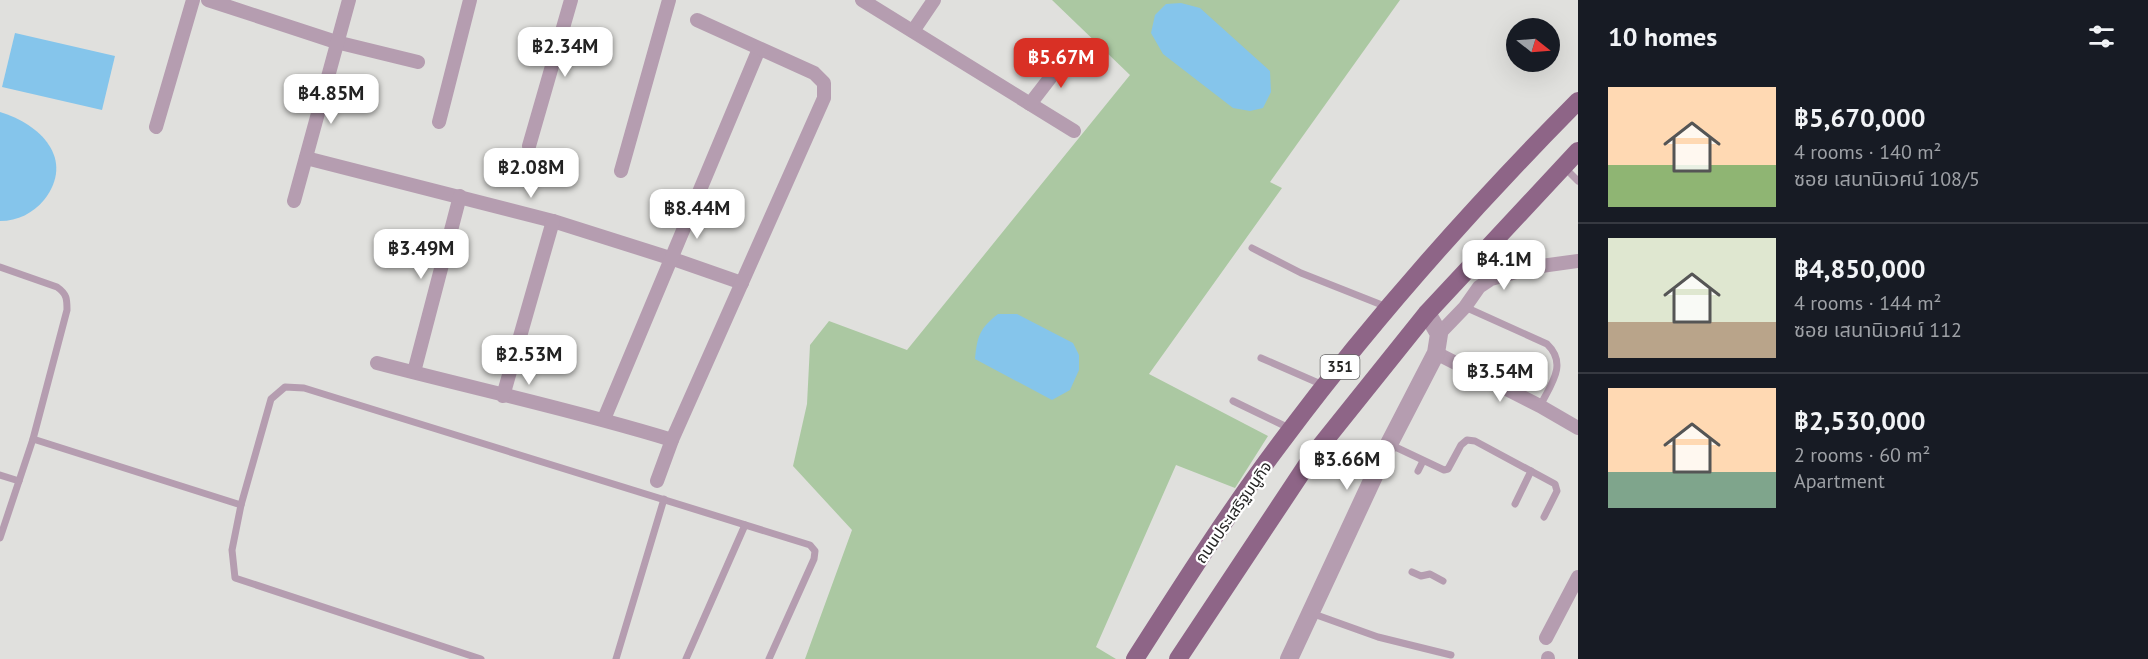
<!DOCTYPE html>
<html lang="en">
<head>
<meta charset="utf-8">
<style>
	:root { --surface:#171b24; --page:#20242c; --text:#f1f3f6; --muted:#9ea1a6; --line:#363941; --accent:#d93025 }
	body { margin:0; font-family:"PT Sans","Noto Sans Thai",sans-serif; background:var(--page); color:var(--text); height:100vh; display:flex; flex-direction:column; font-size:22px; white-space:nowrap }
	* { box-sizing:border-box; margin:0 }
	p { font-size:20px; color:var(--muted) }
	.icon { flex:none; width:33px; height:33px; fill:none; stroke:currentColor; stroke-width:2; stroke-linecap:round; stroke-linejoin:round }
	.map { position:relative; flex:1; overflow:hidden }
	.details { display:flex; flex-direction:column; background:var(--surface); width:570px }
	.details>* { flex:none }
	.needle { width:39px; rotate:107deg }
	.tools { position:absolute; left:1506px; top:18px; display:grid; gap:12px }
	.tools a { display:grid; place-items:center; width:54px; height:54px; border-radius:50%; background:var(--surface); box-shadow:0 6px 24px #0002; font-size:30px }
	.price { position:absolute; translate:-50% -51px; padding:0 14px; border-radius:12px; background:#fff; color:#222; font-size:20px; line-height:39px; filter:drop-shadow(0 2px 3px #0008) }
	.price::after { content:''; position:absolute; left:50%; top:36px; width:18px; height:14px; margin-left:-9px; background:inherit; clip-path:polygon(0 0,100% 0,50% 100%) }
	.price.selected { background:var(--accent); color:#fff }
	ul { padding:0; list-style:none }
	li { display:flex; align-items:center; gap:18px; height:150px; padding:0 30px }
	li+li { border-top:2px solid var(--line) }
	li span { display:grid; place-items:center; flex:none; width:168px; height:120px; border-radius:0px; color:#555 }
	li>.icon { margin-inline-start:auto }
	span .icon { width:72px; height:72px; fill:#fffc; stroke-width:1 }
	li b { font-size:26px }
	h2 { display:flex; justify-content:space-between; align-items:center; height:72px; padding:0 30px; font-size:26px }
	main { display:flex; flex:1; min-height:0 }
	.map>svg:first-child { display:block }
	.green { fill:#abc8a2 }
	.water { fill:#85c5eb }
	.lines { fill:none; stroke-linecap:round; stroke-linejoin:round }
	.service { stroke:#b59db0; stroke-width:7 }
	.minor { stroke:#b59db0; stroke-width:14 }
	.tertiary { stroke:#b59db0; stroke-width:18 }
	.primary { stroke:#8e6587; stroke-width:18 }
	.labels { text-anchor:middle; stroke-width:4.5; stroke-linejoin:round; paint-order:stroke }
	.shield { fill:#fff; stroke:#666; stroke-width:1.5 }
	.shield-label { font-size:15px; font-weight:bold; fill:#252524 }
	.street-label { font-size:16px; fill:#252524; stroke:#fff }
</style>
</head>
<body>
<main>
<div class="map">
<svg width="1578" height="659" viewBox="0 0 1578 659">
	<rect width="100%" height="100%" fill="#e0e0dd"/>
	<polygon class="green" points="1052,0 1400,0 1270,182 1282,188 1149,374 1268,436 1235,488 1176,465 1096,647 1116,659 805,659 852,530 793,466 807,404 810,345 829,321 907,350 1130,75"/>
	<g class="water">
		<polygon points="1181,3 1200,8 1270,71 1271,92 1263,108 1250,111 1233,108 1163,54 1151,33 1155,15 1166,4"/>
		<polygon points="15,33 115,56 102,110 2,87"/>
		<path d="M0 112C40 124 76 159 44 200 33 213 18 221 0 221Z"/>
		<path d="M998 314H1017L1073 343 1079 355V370L1070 390 1052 400 975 359C977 336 980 328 998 314Z"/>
	</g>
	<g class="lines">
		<g class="service">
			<polyline points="1565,168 1578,181"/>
			<polyline points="1252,248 1301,273 1387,307"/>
			<path d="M0 267 57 287C67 294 67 299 67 310L33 439 0 538"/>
			<path d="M1465 307 1547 344C1568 364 1551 384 1540 406"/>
			<polyline points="1261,358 1323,385"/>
			<polyline points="1233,401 1289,428"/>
			<polyline points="33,439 241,505"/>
			<polyline points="1389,444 1444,470 1448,469 1461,445 1467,440 1475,441 1555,484 1557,491 1544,517"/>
			<polyline points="1418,471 1423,461"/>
			<polyline points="0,475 19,481"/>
			<polyline points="1515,504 1531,471"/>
			<polyline points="1412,572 1421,576 1430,574 1443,581"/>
			<polyline points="1311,613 1378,637 1451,655"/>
			<polyline points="481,659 235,578 232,550 241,505 271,399 285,387 304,388 810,545 815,551 814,559 769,659"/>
			<polyline points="616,659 664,499"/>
			<polyline points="686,659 745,525"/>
		</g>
		<g class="minor">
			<polyline points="208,0 336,42 418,62"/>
			<polyline points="862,0 1074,131"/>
			<polyline points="913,31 934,0"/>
			<polyline points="1030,104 1067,56"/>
			<polyline points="439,122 470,0"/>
			<polyline points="156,127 193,0"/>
			<polyline points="529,146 571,0"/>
			<polyline points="306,158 553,221 673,259 742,283"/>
			<polyline points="621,171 669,0"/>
			<polyline points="294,201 349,0"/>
			<polyline points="1439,334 1465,307 1479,287 1491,279 1534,267 1578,261"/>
			<polyline points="1436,353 1540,406 1578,428"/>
			<path d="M377 363C476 389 575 410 672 440"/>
			<polyline points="414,372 460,196"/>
			<polyline points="503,396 553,221"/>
			<polyline points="604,419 759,49"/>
			<polyline points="657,481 672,440 824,98 824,83 814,73 697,20"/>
			<polyline points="1546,638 1578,577"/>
			<polyline points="1548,659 1548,658"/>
		</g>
		<polyline class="tertiary" points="1289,659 1389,444 1436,353 1439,334 1427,313"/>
		<g class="primary">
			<path d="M1135 659C1183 584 1231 508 1285 437 1374 318 1474 206 1578 101"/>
			<polyline points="1178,659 1314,454 1427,313 1578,151"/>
		</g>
	</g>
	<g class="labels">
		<rect class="shield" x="1320.5" y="355" width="39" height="24" rx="4.5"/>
		<g class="shield-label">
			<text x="1340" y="372">351</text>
		</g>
		<g class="street-label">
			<text transform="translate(1233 512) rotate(-55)" y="6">ถนนประเสริฐมนูกิจ</text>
		</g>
	</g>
</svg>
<div class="tools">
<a><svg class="needle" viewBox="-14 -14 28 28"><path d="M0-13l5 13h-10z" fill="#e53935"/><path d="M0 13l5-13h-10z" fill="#9ea1a6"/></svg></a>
</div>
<b class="price" style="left:565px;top:78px">฿2.34M</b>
<b class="price selected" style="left:1061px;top:89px">฿5.67M</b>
<b class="price" style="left:331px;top:125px">฿4.85M</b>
<b class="price" style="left:531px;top:199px">฿2.08M</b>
<b class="price" style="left:697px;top:240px">฿8.44M</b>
<b class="price" style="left:421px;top:280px">฿3.49M</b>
<b class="price" style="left:1504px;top:291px">฿4.1M</b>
<b class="price" style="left:529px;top:386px">฿2.53M</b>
<b class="price" style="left:1500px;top:403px">฿3.54M</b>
<b class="price" style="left:1347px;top:491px">฿3.66M</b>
</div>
<section class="details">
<h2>10 homes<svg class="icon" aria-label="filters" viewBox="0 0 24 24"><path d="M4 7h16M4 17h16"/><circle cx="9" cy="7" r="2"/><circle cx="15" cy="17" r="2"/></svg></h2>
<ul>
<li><span style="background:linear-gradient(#ffd9b3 65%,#8fb573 0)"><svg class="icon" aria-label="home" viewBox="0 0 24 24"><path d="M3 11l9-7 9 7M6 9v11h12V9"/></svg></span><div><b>฿5,670,000</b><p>4 rooms · 140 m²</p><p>ซอย เสนานิเวศน์ 108/5</p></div></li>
<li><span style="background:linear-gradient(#dfe7d0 70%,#b9a48a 0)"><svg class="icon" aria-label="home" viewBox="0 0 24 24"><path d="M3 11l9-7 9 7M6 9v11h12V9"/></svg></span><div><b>฿4,850,000</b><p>4 rooms · 144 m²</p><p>ซอย เสนานิเวศน์ 112</p></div></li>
<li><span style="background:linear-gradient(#ffd9b3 70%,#7fa58c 0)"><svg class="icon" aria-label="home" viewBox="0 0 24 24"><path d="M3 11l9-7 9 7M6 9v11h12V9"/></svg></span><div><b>฿2,530,000</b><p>2 rooms · 60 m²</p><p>Apartment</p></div></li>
</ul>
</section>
</main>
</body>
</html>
